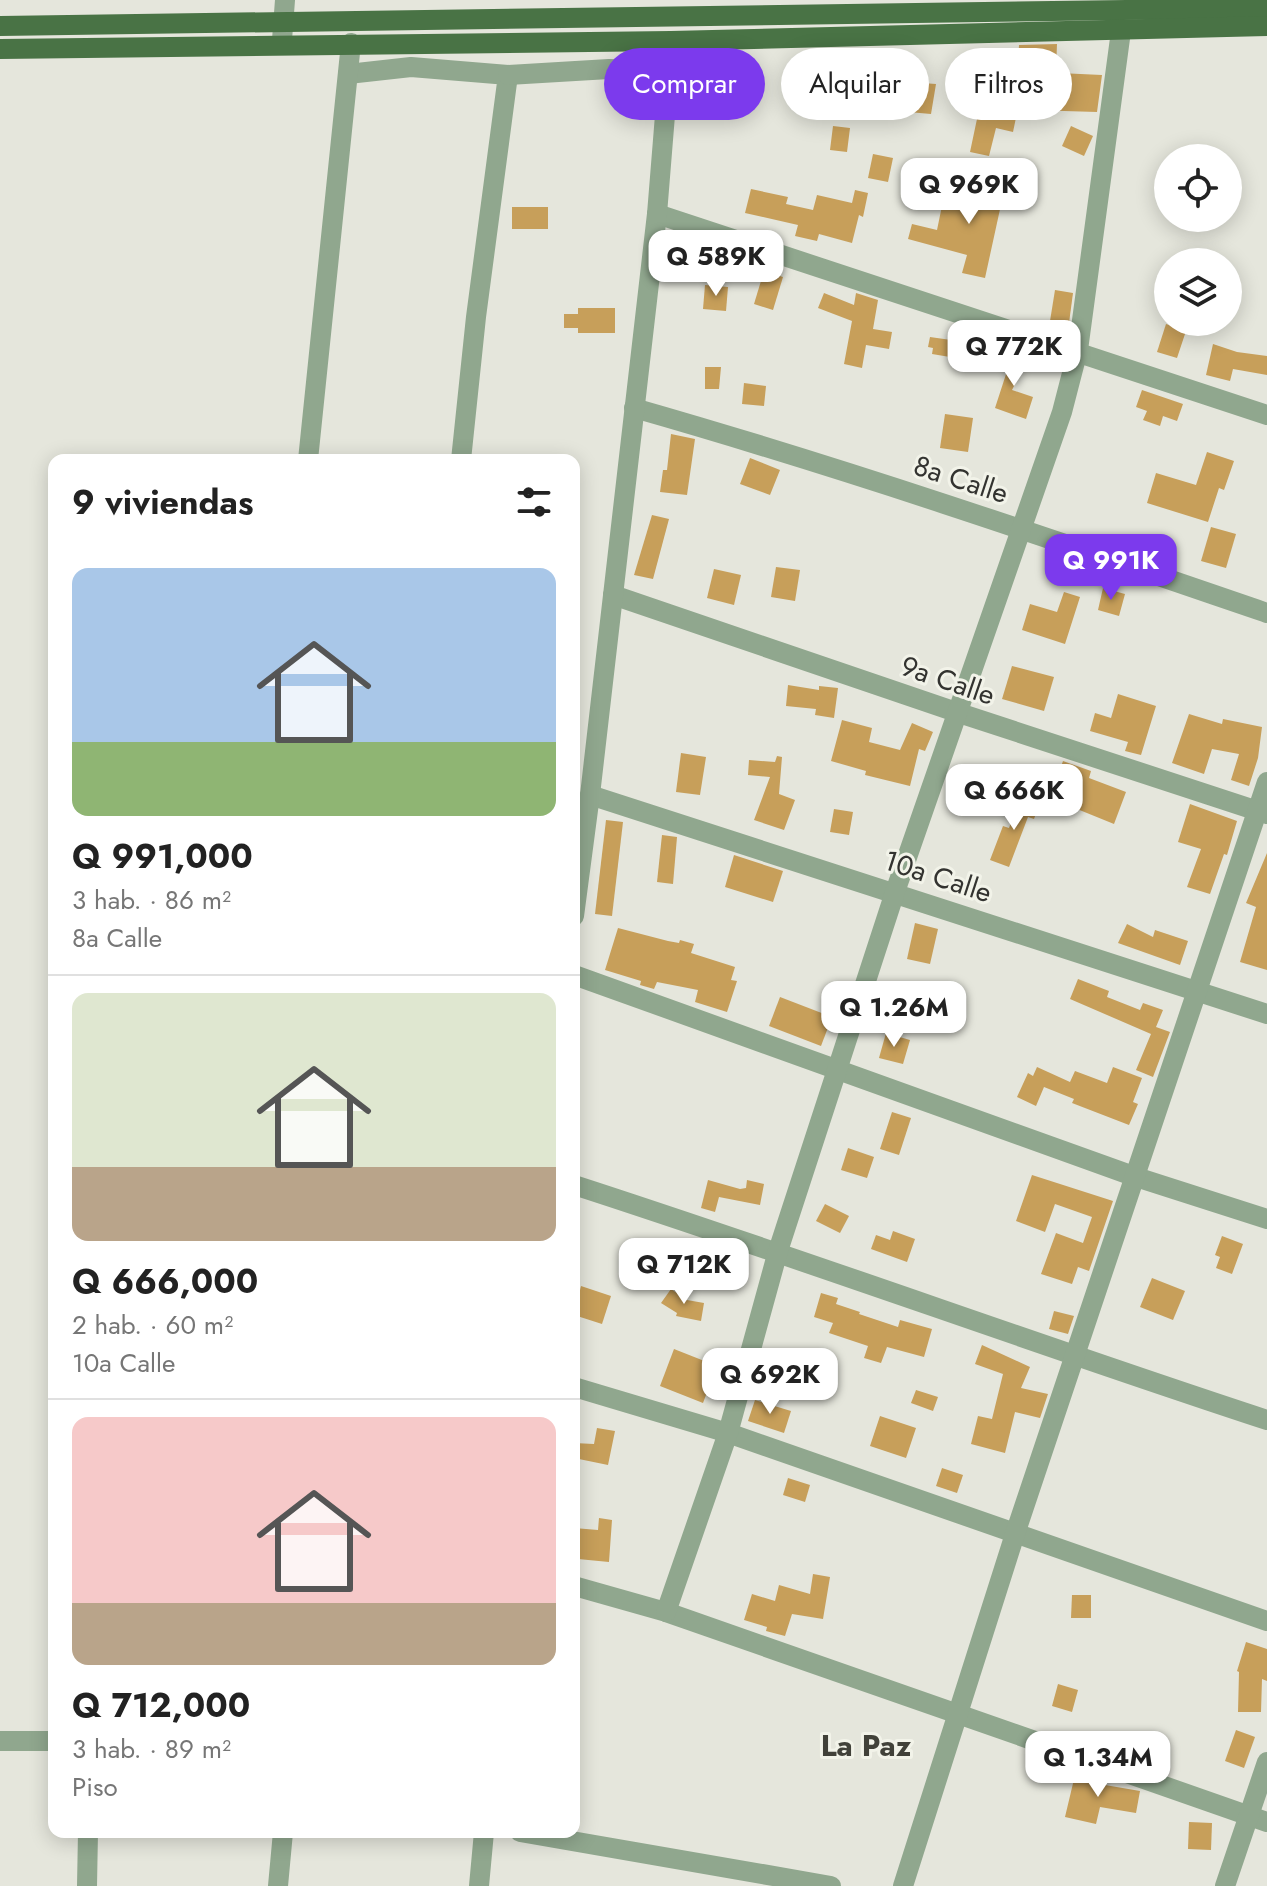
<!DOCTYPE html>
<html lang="es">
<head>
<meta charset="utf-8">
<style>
	:root { --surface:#fff; --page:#f2f2f2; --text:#222; --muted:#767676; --line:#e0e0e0; --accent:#7c3aed }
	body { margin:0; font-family:Jost,sans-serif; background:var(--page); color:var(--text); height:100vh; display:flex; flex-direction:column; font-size:30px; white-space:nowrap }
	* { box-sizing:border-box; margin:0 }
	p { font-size:26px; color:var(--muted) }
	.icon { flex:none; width:44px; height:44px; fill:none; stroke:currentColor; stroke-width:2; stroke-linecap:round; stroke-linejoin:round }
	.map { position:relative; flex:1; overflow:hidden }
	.drawer { position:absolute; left:48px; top:454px; width:532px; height:1384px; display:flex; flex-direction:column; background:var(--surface); border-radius:16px; box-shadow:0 4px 20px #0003 }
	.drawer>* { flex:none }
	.banner { position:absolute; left:604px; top:48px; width:542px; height:72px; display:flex; gap:16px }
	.controls { position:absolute; left:1154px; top:144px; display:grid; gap:16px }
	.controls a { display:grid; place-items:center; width:88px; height:88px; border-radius:50%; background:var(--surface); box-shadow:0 4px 20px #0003; font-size:40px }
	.price { position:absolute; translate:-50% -68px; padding:0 18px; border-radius:16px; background:#fff; color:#222; font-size:26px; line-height:52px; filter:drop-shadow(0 2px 4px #0008) }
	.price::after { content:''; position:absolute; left:50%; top:48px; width:24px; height:18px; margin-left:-12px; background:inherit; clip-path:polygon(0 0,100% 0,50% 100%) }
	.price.current { background:var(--accent); color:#fff }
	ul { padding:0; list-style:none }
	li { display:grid; align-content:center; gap:16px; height:424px; padding:0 24px }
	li+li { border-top:2px solid var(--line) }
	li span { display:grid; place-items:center; height:248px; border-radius:16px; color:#555 }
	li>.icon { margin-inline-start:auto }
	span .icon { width:144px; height:144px; fill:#fffc; stroke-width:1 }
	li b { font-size:34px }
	h2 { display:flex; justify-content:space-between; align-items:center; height:96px; padding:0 24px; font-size:34px }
	.chip { padding:0 28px; border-radius:36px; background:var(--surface); box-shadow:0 4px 20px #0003; font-size:28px; line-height:72px }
	.chip.current { background:var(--accent); color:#fff }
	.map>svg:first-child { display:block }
	.building { fill:#c79f5a }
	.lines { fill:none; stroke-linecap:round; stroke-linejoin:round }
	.minor { stroke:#90a78e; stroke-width:20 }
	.major { stroke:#497345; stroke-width:20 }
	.labels { text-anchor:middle; stroke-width:6; stroke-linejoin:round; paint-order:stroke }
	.street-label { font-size:28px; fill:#333330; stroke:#f2f3e9 }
	.neighbourhood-label { font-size:30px; font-weight:bold; fill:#414139; stroke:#f2f3e9 }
</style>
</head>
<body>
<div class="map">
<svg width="1267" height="1886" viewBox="0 0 1267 1886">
	<rect width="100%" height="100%" fill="#e5e6dc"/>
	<g class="building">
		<polygon points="1057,44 1056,70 1059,70 1059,73 1102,75 1097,112 1031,110 1016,104 1019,45"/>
		<polygon points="922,83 936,84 931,114 875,109 877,87 921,91"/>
		<polygon points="981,100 1018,108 1013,132 996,128 989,156 970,152"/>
		<polygon points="833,126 850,128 847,152 830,150"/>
		<polygon points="1071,126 1093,136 1084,156 1062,146"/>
		<polygon points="873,154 893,158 888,182 868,178"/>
		<polygon points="990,163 1009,168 985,278 962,273 967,255 908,239 912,224 937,230 943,201 981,209"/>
		<polygon points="751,189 788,197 786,204 813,210 817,195 852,203 855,190 868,193 863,217 859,215 852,243 819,234 817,241 795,236 798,225 745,213"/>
		<rect x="512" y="207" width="36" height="22"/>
		<polygon points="764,271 783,277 773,310 754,304"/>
		<polygon points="705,285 728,287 726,311 703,309"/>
		<polygon points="1055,290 1073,293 1069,323 1050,321"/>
		<polygon points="824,293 854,305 856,293 878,300 873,329 892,332 889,349 866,345 862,368 844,364 852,321 818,308"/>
		<polygon points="578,308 615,308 615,333 578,333 578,328 564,328 564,314 578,314"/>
		<polygon points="1166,324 1186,331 1177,358 1157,352"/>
		<polygon points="961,330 977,334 971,358 951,353 950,357 932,354 933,348 928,347 930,337 958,341"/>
		<polygon points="1213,344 1237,352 1267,356 1267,375 1233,369 1230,381 1206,375"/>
		<polygon points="1013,349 1029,356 1012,390 1033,397 1026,419 995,408 1009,365 1006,363"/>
		<polygon points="705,367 721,367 719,389 705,389"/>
		<polygon points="744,383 766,386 764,406 742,404"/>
		<polygon points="1142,390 1183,404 1177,421 1163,416 1160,426 1143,420 1147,411 1136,407"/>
		<polygon points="945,414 973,418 968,452 940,448"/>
		<polygon points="671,434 695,439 687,495 660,492 663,470 667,470"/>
		<polygon points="1207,452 1234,461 1224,490 1219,488 1208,522 1147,503 1156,473 1196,485"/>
		<polygon points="750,458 780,470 770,495 740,484"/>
		<polygon points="652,515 669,519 653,579 634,575"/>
		<polygon points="1211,527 1236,534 1226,568 1201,561"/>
		<polygon points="776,567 800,570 795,601 771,597"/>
		<polygon points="714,569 741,575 734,605 707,598"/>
		<polygon points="1103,588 1125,594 1119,616 1098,610"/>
		<polygon points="1064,592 1080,597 1065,644 1022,630 1030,604 1057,612"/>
		<polygon points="1012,666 1054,677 1044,711 1002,699"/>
		<polygon points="788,685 819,690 819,686 838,688 834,718 815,715 816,709 786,706"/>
		<polygon points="1118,694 1156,706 1141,755 1125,751 1128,742 1090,731 1095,713 1111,718"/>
		<polygon points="1189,714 1222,724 1223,719 1262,727 1258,758 1249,786 1231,780 1239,754 1212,749 1204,774 1172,763"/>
		<polygon points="842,720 872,728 869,742 900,750 912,723 933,732 925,751 919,749 910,786 865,775 866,771 831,761"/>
		<polygon points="681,753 706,757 700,795 676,792"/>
		<polygon points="777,756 782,757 779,794 795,800 784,830 754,820 770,777 748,775 749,760 775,762"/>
		<polygon points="1063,761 1091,771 1089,778 1126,792 1114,824 1050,798"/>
		<polygon points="1021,796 1040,802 1034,819 1028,817 1009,867 990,860 1003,826 1009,828"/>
		<polygon points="1190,804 1237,821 1227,855 1224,854 1210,894 1187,887 1201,849 1178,842"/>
		<polygon points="834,809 853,812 849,835 830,832"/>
		<polygon points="606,820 623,822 612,916 595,914"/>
		<polygon points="662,835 677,837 673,884 657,882"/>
		<polygon points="1267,853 1267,970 1240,962 1256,907 1246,903"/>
		<polygon points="734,855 783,871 773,902 725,887"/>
		<polygon points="915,923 938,929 930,964 907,959"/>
		<polygon points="1127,924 1153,937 1155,930 1188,941 1180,965 1118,943"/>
		<polygon points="618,928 668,941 679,943 680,940 694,944 691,953 735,967 731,980 737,981 727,1012 695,1002 698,990 657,982 654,989 640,985 641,981 605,970"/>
		<polygon points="1078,979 1109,991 1107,997 1140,1010 1143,1003 1163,1010 1156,1027 1170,1032 1153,1077 1136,1070 1151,1034 1070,999"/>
		<polygon points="780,997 832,1017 821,1046 769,1026"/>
		<polygon points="886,1033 910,1040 903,1064 879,1058"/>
		<polygon points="1037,1067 1070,1082 1075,1071 1107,1083 1113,1067 1142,1078 1133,1102 1138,1104 1129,1125 1072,1103 1074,1099 1044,1087 1036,1106 1017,1097 1028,1073 1033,1076"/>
		<polygon points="892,1112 911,1118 899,1155 880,1149"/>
		<polygon points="848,1148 874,1157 867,1178 841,1170"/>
		<polygon points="1032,1175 1113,1201 1089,1271 1078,1267 1072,1284 1041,1274 1056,1233 1083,1243 1092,1217 1055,1204 1045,1232 1016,1221"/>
		<polygon points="708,1180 740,1189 746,1188 747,1180 764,1184 760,1205 719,1197 715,1212 701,1208"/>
		<polygon points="825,1204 849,1216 840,1233 816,1221"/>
		<polygon points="893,1231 915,1239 907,1262 871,1249 876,1235 890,1240"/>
		<polygon points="1222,1236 1243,1244 1232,1274 1216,1268 1220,1257 1215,1255"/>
		<polygon points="1152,1278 1185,1291 1173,1320 1140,1307"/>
		<polygon points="581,1286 611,1296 602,1324 574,1315"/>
		<polygon points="671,1289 687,1300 704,1303 701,1321 676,1316 677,1313 661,1303"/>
		<polygon points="821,1293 838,1298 836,1304 860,1312 859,1314 898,1327 900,1320 932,1329 924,1357 887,1347 881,1363 864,1358 868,1346 829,1333 833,1323 814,1317"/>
		<polygon points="1054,1311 1074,1316 1068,1334 1049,1329"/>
		<polygon points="982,1345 1030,1367 1021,1388 1048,1394 1040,1418 1015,1412 1005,1453 971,1444 978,1416 992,1419 1003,1374 975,1364"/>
		<polygon points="674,1349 717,1366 703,1403 660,1386"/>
		<polygon points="792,1351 813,1359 803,1383 782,1374"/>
		<polygon points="916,1390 938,1397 933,1411 911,1403"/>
		<polygon points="755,1400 791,1411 784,1433 748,1421"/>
		<polygon points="880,1416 916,1428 906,1458 870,1446"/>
		<polygon points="597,1428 615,1431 608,1465 574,1458 574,1443 594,1444"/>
		<polygon points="942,1468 963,1475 957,1493 936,1486"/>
		<polygon points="788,1478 810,1485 805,1502 783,1495"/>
		<polygon points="599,1518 612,1520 609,1562 578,1559 580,1545 574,1544 574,1528 598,1530"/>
		<polygon points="813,1574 830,1577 823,1619 792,1614 785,1636 766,1631 767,1627 744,1620 752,1594 775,1601 779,1585 810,1594"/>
		<polygon points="1072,1595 1091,1595 1091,1618 1071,1618"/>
		<polygon points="1246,1642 1267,1649 1267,1681 1262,1679 1261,1712 1238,1712 1239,1672 1237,1671"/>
		<polygon points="1058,1684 1078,1690 1072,1712 1052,1706"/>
		<polygon points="1236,1730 1255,1737 1244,1768 1225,1761"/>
		<polygon points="1075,1775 1105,1782 1105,1785 1140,1791 1136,1813 1100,1807 1096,1824 1065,1817"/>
		<polygon points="1189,1822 1212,1823 1211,1850 1188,1849"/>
	</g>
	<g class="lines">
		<g class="minor">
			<polyline points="282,40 285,0"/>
			<polyline points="348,74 411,67 508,75 476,317 461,460"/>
			<polyline points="508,75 609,69 669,71"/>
			<polyline points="657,214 1267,415"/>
			<path d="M634 408C848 469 1057 541 1267 613"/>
			<polyline points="308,460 351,43"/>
			<polyline points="613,595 959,713 1267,814"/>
			<polyline points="590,795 1267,1014"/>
			<polyline points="574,916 590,795 657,214 671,41"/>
			<polyline points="574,975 1136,1177 1267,1219"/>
			<path d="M574 1185C806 1260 1035 1344 1267 1420"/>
			<polyline points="574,1387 728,1433 1267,1621"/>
			<polyline points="574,1586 666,1612 1267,1822"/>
			<polyline points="666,1612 728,1433 778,1251 895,892 1062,412 1078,350 1121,31"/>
			<polyline points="0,1741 54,1741"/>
			<polyline points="520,1832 831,1886"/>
			<polyline points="87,1886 88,1832"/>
			<polyline points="278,1886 283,1832"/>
			<polyline points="479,1886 484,1832"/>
			<polyline points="903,1886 1015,1534 1267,782"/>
			<polyline points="1225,1886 1267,1762"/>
		</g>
		<g class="major">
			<polyline points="0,26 1267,8"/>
			<polyline points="0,49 671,41 1267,26"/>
		</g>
	</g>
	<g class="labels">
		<g class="street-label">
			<text transform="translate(961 479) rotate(18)" y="10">8a Calle</text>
			<text transform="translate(948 680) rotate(19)" y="10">9a Calle</text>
			<text transform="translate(938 876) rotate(18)" y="10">10a Calle</text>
		</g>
		<g class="neighbourhood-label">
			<text x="866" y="1756">La Paz</text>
		</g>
	</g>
</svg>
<div class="controls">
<a><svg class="icon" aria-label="locate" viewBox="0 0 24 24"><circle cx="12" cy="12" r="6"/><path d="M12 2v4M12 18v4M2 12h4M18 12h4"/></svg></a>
<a><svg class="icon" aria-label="layers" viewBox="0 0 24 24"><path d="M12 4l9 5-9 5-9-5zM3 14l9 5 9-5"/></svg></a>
</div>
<b class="price" style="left:969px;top:226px">Q 969K</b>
<b class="price" style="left:716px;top:298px">Q 589K</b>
<b class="price" style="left:1014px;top:388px">Q 772K</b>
<b class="price current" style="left:1111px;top:602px">Q 991K</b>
<b class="price" style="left:1014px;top:832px">Q 666K</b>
<b class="price" style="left:894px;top:1049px">Q 1.26M</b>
<b class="price" style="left:684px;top:1306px">Q 712K</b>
<b class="price" style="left:770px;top:1416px">Q 692K</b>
<b class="price" style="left:1098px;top:1799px">Q 1.34M</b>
<div class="banner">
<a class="chip current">Comprar</a>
<a class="chip">Alquilar</a>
<a class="chip">Filtros</a>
</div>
<section class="drawer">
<h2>9 viviendas<svg class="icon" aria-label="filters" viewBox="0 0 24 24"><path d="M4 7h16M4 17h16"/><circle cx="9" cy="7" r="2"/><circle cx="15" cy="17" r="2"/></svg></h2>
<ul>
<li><span style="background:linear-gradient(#a9c7e8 70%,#8fb573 0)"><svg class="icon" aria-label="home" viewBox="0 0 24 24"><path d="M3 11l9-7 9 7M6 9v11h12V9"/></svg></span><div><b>Q 991,000</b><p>3 hab. · 86 m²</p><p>8a Calle</p></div></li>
<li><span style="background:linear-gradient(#dfe7d0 70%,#b9a48a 0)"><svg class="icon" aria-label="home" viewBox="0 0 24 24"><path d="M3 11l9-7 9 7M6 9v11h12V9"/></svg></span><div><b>Q 666,000</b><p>2 hab. · 60 m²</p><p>10a Calle</p></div></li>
<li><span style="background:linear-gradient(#f6c9c9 75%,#b9a48a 0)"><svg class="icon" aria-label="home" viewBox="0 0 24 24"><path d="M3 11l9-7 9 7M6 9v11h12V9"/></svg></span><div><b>Q 712,000</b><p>3 hab. · 89 m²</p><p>Piso</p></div></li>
</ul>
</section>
</div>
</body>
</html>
